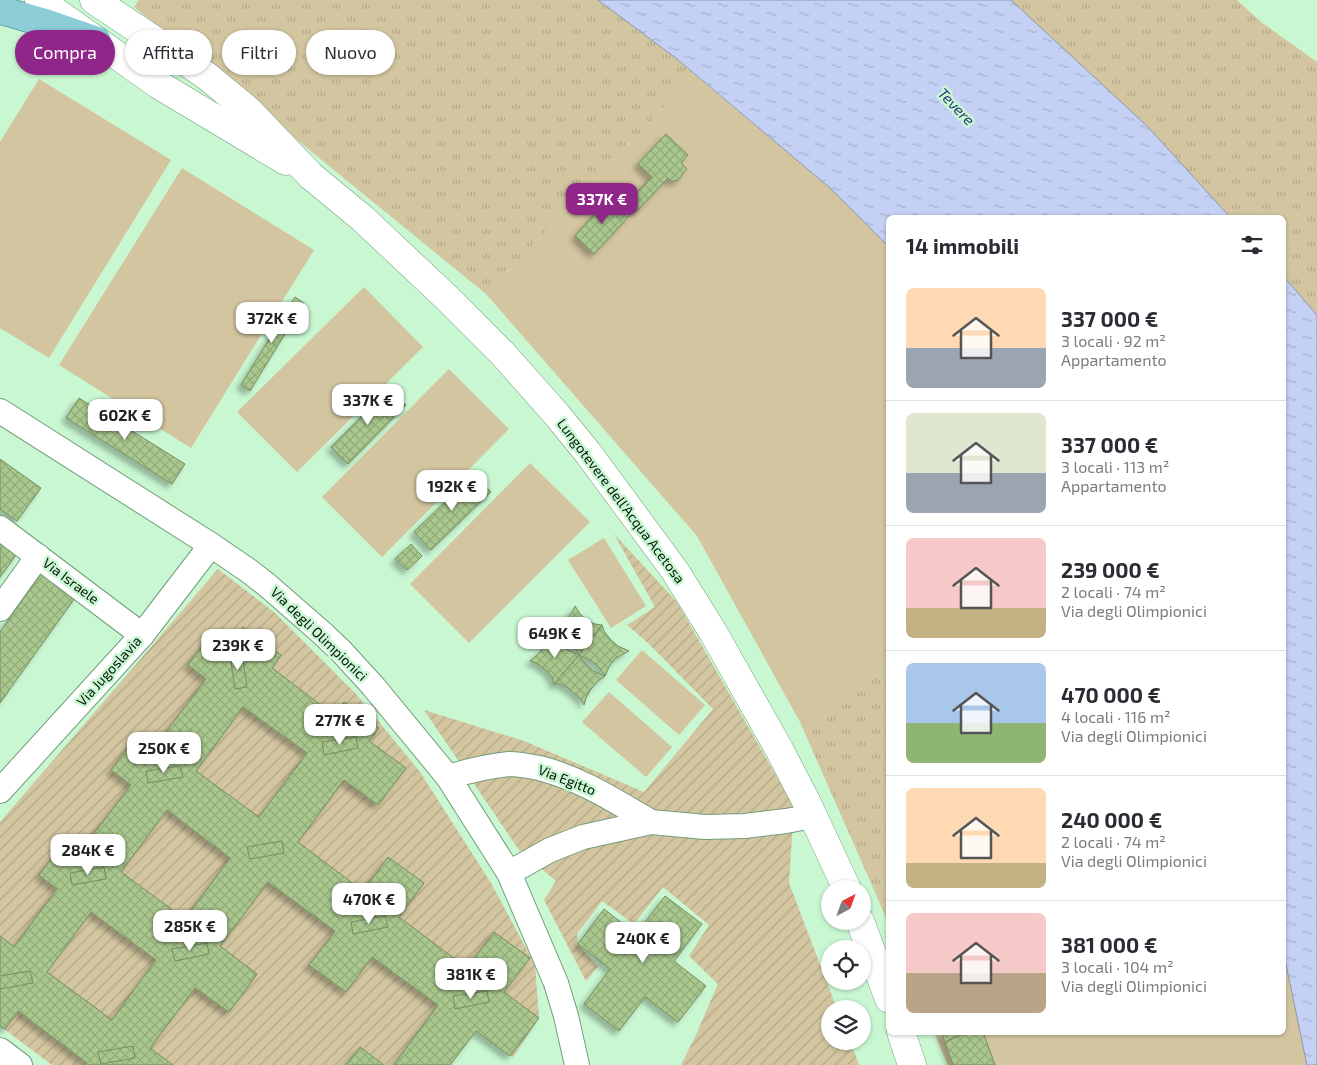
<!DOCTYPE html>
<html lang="it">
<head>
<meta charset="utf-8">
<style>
	:root { --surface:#fff; --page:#f7f7f7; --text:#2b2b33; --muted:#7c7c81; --line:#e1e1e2; --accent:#90268a }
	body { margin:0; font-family:"Exo 2",sans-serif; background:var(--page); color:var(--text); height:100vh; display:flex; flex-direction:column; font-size:19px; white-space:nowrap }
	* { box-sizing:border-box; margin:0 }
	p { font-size:16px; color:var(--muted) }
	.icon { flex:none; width:28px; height:28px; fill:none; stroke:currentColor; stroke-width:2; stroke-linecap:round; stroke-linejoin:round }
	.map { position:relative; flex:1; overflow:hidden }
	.sheet { position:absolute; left:886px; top:215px; width:400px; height:820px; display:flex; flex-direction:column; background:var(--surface); border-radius:8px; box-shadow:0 1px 4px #0004 }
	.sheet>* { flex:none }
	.top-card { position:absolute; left:15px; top:30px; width:475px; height:45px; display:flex; gap:10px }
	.needle { width:32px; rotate:41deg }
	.tools { position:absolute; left:821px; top:880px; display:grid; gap:10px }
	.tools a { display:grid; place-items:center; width:50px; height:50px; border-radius:50%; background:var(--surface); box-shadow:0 1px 4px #0004; font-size:25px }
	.price { position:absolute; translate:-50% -42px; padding:0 11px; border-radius:10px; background:#fff; color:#222; font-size:16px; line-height:32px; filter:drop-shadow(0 1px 2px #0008) }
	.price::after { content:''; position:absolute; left:50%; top:30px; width:15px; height:11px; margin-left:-8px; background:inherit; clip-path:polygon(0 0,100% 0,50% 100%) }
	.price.active { background:var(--accent); color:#fff }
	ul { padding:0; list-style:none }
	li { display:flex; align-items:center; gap:15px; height:125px; padding:0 20px }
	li+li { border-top:1px solid var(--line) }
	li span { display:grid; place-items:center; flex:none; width:140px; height:100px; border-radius:8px; color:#555 }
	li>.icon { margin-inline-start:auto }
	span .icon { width:60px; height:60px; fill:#fffc; stroke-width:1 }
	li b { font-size:21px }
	h2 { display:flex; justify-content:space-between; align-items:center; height:60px; padding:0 20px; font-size:21px }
	.chip { padding:0 18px; border-radius:22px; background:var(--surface); box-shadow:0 1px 4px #0004; font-size:18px; line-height:45px }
	.chip.active { background:var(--accent); color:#fff }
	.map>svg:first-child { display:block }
	.grass { fill:url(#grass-tufts) }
	.garden { fill:url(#garden-furrows) }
	.pitch { fill:#d2c59f }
	.water { fill:url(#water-ripples); stroke:#8b98ae }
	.building { fill:url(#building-cross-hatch); stroke:#768d61; fill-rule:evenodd; filter:url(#shadow) }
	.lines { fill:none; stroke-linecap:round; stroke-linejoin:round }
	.street-casing { stroke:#729d7b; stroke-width:26 }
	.secondary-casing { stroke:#729d7b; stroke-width:29 }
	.primary-casing { stroke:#2c787f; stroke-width:29 }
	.street { stroke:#fff; stroke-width:24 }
	.secondary { stroke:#fff; stroke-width:28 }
	.primary { stroke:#8dcdd8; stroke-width:28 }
	.labels { text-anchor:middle; stroke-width:5; stroke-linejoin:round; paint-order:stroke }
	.street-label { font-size:14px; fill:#061609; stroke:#c9f7d2 }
	.water-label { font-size:15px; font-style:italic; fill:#273579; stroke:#c9f7d2 }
</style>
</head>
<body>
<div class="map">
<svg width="1317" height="1065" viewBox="0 0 1317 1065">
	<defs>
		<pattern id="grass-tufts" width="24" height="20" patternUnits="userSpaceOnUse" patternTransform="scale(1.25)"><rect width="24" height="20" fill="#d2c59f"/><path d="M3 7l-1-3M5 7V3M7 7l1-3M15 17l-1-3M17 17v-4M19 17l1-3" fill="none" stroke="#b3a888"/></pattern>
		<pattern id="garden-furrows" width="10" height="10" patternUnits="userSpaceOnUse" patternTransform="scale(1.25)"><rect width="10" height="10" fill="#d2c59f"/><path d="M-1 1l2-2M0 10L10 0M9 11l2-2" fill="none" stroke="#b3a888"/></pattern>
		<pattern id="water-ripples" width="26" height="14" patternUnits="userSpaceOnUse" patternTransform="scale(1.25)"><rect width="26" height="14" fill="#c4d0f4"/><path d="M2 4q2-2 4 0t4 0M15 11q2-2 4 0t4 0" fill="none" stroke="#a7b2d0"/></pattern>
		<pattern id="building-cross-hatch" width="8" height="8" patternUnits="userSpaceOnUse" patternTransform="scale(1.25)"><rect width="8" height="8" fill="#aac88e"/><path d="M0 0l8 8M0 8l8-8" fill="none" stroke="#91ab79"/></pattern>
		<filter id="shadow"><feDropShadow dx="-4.5" dy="4.5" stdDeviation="2.5" flood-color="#0004"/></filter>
	</defs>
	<rect width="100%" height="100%" fill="#c9f7d2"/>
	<g class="grass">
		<polygon points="139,0 598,0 677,59 695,75 486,294 134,7"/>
		<polygon points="1008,0 1237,0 1261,22 1317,62 1317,338 1284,297 1284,218 1220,217"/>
		<polygon points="889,668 889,883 874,890 800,722"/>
	</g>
	<g class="garden">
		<polygon points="614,534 677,602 794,807 789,883 837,1009 830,1009 830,1041 850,1041 859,1065 681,1065 695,1037 718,984 689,956 709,925 663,887 634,924 602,901 577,934 578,944 598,967 586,981 544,900 556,881 519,850 424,710 524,741 644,792 713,709 647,642 627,625 655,607"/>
		<polygon points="218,569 275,613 357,695 420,772 491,883 535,965 539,1018 513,1057 477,1029 450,1065 52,1065 0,1026 0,822"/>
	</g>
	<g class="pitch">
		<polygon points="695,75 830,188 889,247 889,668 800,722 697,536 486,294"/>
		<polygon points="39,79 171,160 49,358 0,328 0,142"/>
		<polygon points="182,168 314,250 191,448 59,365"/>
		<polygon points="364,287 423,347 297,472 237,412"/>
		<polygon points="449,369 509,429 382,557 322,497"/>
		<polygon points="530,463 590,522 469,643 410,584"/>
		<polygon points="604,538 646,606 611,628 568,560"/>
		<polygon points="642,650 705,705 679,735 616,680"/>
		<polygon points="609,692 672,747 646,777 582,722"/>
		<polygon points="889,883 889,925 874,890"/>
		<polygon points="1284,955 1307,1065 948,1065 934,1033 1284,1032"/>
	</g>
	<g class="water">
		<polygon points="598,0 1011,0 1147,126 1230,217 889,218 889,247 830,188 677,59"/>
		<polygon points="1284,277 1317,315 1317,1065 1307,1065 1284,955"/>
	</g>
	<g class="building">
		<polygon points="666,134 688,155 681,163 687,169 677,181 675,180 672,182 668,178 636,212 627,204 629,201 627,199 631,195 633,196 652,177 638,164"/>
		<polygon points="610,197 630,215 594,254 575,236"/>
		<polygon points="295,297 304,303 250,391 241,385"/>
		<polygon points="389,389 406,405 348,464 331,447"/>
		<polygon points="79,398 185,464 172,484 66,418"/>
		<polygon points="0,459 41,488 17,521 0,509"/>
		<polygon points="474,474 491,492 431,550 414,532"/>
		<polygon points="0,542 17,554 0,577"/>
		<polygon points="411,544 422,556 407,570 395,559"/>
		<polygon points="43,571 77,595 0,703 0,632"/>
		<polygon points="575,606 581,615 588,621 595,624 602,625 579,655 575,648 566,639 551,632 558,629 564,623 572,612"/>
		<polygon points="602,625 604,631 611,640 618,646 629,651 616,658 609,667 605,676 598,666 593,662 579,655"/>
		<path d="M243 627 281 655 272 668 334 715 344 702 379 728 369 741 406 768 378 805 344 780 298 842 363 891 388 857 424 883 399 917 467 968 494 932 530 958 504 992 539 1018 510 1056 476 1031 450 1065H394L438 1005 372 957 346 992 309 965 335 931 268 882 220 946 257 974 229 1012 195 988 150 1048 173 1065H85L87 1063 18 1011 5 1029 0 1026V936L14 947 57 889 39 875 67 838 82 849 131 785 111 770 140 732 157 744 206 679 188 665 214 630 232 642ZM243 707 307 753 259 817 196 771ZM167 810 230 858 185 919 121 872ZM91 912 156 960 112 1020 47 972Z"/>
		<polygon points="551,632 558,642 564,648 579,655 554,684 552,677 547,671 538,664 530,661 537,655 545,647 548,642"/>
		<polygon points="242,653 247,687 235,689 230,655"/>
		<polygon points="579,655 583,661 593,671 605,676 598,681 591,689 586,698 584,705 581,699 568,688 561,684 554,684"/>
		<polygon points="356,737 358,748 324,755 322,742"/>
		<polygon points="180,766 183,777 148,783 146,771"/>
		<polygon points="282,841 284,853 250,859 247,847"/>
		<polygon points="104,867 106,879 72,885 70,873"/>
		<polygon points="665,896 702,924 674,961 706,986 678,1022 645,997 619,1031 584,1004 610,969 578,944 604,909 636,934"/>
		<polygon points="385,916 388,927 353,934 351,922"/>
		<polygon points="207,943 209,954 175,961 172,949"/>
		<polygon points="30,971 33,983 0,989 0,976"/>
		<polygon points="487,991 489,1002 455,1009 453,996"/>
		<polygon points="941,1032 968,1032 945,1042"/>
		<polygon points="968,1032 983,1032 995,1065 953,1065 945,1042"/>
		<polygon points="133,1046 135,1058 101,1064 98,1052"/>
		<polygon points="360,1047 384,1065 346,1065"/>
	</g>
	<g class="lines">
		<g class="street-casing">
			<g id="street">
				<polyline points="0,411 211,545 249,571 267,585 322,633 342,652 373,686 448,777 509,873 556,983 566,1016 577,1065"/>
				<polyline points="0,528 142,635"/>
				<polyline points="0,609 38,556"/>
				<path d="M448 777C468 771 488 766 509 764 519 764 529 766 539 768 580 778 615 801 651 822"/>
				<polyline points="0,791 142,635 211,545"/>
				<polyline points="509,873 550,850 583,837 651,822 705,827 745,826 786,821 813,816"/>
				<polyline points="0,1050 20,1065"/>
			</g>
		</g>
		<g class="secondary-casing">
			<g id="secondary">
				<polyline points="39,0 159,85 286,161"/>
				<polyline points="94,0 178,56 208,77 249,111 311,176 362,218 446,297 503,354 557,415 588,453 675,571 713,632 779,749 806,801 847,889"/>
				<polyline points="860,921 889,999"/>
				<polyline points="901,1032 912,1065"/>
			</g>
		</g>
		<g class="primary-casing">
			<polyline id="primary" points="0,10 48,24 97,41"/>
		</g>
		<use href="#street" class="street"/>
		<use href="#secondary" class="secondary"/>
		<use href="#primary" class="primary"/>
	</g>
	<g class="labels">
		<g class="street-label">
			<text transform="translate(621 501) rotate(53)" y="5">Lungotevere dell'Acqua Acetosa</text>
			<text transform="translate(71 581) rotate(37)" y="5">Via Israele</text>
			<text transform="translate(319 634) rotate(44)" y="5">Via degli Olimpionici</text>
			<text transform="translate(109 671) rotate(-48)" y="5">Via Jugoslavia</text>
			<text transform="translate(567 780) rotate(21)" y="5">Via Egitto</text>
		</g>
		<g class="water-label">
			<text transform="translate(956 107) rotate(46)" y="5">Tevere</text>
		</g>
	</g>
</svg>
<div class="tools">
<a><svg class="needle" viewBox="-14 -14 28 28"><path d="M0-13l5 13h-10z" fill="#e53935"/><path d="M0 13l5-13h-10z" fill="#7c7c81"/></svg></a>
<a><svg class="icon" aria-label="locate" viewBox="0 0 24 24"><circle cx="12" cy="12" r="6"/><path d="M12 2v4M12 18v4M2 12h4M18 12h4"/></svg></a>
<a><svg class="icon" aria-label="layers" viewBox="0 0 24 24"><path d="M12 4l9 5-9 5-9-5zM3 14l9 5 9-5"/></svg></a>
</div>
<b class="price active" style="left:602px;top:225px">337K €</b>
<b class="price" style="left:272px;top:344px">372K €</b>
<b class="price" style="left:368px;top:426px">337K €</b>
<b class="price" style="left:125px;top:441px">602K €</b>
<b class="price" style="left:452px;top:512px">192K €</b>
<b class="price" style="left:555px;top:659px">649K €</b>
<b class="price" style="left:238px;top:671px">239K €</b>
<b class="price" style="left:340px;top:746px">277K €</b>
<b class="price" style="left:164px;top:774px">250K €</b>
<b class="price" style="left:88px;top:876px">284K €</b>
<b class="price" style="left:369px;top:925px">470K €</b>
<b class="price" style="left:190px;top:952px">285K €</b>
<b class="price" style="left:643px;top:964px">240K €</b>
<b class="price" style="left:471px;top:1000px">381K €</b>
<div class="top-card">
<a class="chip active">Compra</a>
<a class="chip">Affitta</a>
<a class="chip">Filtri</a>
<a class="chip">Nuovo</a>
</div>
<section class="sheet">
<h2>14 immobili<svg class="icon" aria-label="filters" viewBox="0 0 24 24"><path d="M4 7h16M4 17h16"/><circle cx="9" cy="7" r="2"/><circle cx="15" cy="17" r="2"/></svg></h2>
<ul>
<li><span style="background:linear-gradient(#ffd9b3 60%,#9aa5b1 0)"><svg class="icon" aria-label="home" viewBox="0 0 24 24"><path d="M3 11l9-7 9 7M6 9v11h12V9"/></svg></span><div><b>337 000 €</b><p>3 locali · 92 m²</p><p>Appartamento</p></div></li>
<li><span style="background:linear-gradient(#dfe7d0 60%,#9aa5b1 0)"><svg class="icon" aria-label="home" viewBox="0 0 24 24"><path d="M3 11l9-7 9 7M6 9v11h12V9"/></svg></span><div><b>337 000 €</b><p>3 locali · 113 m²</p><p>Appartamento</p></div></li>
<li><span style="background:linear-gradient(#f6c9c9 70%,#c2b280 0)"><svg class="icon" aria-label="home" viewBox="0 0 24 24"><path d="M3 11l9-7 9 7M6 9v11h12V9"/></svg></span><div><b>239 000 €</b><p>2 locali · 74 m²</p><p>Via degli Olimpionici</p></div></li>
<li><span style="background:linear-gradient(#a9c7e8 60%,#8fb573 0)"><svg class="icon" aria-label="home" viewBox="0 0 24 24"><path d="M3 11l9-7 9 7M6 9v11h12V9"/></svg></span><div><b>470 000 €</b><p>4 locali · 116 m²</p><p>Via degli Olimpionici</p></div></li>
<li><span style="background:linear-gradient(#ffd9b3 75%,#c2b280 0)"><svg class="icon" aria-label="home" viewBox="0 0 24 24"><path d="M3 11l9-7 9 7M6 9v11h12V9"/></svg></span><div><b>240 000 €</b><p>2 locali · 74 m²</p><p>Via degli Olimpionici</p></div></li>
<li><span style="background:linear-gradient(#f6c9c9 60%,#b9a48a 0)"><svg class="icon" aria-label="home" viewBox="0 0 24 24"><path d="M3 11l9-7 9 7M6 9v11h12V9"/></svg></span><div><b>381 000 €</b><p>3 locali · 104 m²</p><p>Via degli Olimpionici</p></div></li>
</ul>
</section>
</div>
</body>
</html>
